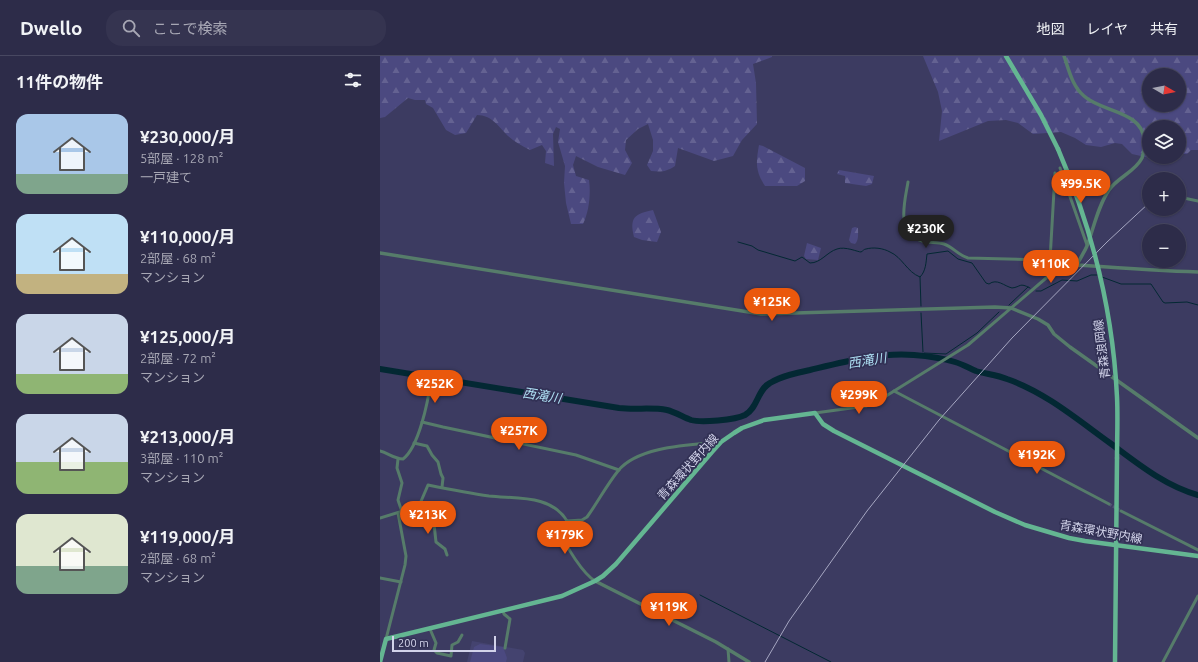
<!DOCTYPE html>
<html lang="ja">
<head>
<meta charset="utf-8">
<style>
	:root { --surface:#2d2c49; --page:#353450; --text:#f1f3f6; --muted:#a7a7b4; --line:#484861; --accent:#ea580c }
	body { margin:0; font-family:Ubuntu,"Noto Sans JP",sans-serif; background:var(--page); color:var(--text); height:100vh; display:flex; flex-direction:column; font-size:15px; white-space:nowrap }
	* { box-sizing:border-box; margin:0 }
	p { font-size:13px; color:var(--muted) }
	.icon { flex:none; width:22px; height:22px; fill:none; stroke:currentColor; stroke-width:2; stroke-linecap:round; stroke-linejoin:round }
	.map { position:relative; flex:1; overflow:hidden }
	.sheet { display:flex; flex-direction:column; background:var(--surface); width:380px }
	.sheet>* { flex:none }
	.needle { width:26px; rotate:99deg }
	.controls { position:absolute; left:762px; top:12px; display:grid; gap:8px }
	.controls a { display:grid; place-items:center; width:44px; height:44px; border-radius:50%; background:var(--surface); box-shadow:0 1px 3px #0004,0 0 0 1px var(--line); font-size:20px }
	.scale { position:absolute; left:12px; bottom:10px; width:104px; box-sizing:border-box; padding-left:4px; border:2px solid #d2d3ea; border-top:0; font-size:11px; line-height:14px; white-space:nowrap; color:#d2d3ea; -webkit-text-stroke:3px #323155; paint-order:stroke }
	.price { position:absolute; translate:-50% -34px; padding:0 9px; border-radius:14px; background:var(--accent); color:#fff; font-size:13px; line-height:26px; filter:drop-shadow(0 1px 2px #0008) }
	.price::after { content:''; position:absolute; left:50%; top:24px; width:12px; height:9px; margin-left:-6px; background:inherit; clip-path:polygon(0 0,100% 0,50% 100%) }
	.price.current { background:#222; color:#fff }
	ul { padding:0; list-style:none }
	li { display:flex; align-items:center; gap:12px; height:100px; padding:0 16px }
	li span { display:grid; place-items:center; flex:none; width:112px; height:80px; border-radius:12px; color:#555 }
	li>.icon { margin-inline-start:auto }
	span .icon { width:48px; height:48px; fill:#fffc; stroke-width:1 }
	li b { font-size:17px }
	h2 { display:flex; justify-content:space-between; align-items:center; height:48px; padding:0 16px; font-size:17px }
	header { display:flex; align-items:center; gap:24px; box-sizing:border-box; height:56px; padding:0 20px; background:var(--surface); border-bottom:1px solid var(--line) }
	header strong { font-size:19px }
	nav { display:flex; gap:22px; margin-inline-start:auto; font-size:14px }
	.search { width:280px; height:36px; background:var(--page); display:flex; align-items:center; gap:10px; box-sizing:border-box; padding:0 14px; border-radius:16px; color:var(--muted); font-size:15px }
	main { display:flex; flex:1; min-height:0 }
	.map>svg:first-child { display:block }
	.built { fill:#44436f }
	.forest { fill:url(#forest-firs); fill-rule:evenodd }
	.pitch { fill:#4b4980 }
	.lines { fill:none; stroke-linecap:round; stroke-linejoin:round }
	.stream { stroke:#032833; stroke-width:1 }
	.river { stroke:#032833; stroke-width:6 }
	.minor-tunnel { stroke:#525276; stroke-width:3; stroke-dasharray:3 1.5; stroke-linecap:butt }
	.minor { stroke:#567c6a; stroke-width:3 }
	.tertiary { stroke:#567c6a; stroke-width:3.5 }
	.primary { stroke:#64b692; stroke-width:4.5 }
	.rail { stroke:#a6a7c2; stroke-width:1 }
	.primary-bridge { stroke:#64b692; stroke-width:4.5 }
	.labels { text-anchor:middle; stroke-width:3.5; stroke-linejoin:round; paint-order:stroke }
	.street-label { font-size:12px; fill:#d2d3ea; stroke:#323155 }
	.water-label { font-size:13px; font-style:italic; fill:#addef2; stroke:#323155 }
</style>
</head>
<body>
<header>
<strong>Dwello</strong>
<div class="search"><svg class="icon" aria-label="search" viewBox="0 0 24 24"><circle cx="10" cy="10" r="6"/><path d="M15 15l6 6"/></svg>ここで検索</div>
<nav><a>地図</a><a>レイヤ</a><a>共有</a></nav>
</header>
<main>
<section class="sheet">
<h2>11件の物件<svg class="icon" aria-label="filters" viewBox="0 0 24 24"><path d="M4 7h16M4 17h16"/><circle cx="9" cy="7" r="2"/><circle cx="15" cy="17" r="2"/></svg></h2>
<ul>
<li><span style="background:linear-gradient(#a9c7e8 75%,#7fa58c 0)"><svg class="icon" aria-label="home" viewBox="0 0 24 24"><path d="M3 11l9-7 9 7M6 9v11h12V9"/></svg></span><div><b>¥230,000/月</b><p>5部屋 · 128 m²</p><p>一戸建て</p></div></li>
<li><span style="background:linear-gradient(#bfe0f5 75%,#c2b280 0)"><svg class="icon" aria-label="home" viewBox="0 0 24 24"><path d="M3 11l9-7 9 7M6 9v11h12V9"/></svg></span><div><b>¥110,000/月</b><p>2部屋 · 68 m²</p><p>マンション</p></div></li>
<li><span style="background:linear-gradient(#c9d6e8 75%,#8fb573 0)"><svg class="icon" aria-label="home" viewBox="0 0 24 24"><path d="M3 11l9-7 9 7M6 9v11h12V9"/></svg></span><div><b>¥125,000/月</b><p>2部屋 · 72 m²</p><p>マンション</p></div></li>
<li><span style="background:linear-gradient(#c9d6e8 60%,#8fb573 0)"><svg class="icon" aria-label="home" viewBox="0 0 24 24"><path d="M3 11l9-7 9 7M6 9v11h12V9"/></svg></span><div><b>¥213,000/月</b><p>3部屋 · 110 m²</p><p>マンション</p></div></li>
<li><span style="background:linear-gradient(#dfe7d0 65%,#7fa58c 0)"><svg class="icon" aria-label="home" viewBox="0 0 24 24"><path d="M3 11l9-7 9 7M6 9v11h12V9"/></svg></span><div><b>¥119,000/月</b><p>2部屋 · 68 m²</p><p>マンション</p></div></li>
</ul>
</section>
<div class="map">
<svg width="818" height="606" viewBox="0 0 818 606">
	<defs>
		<pattern id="forest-firs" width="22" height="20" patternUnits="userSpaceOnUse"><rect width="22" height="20" fill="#4b4980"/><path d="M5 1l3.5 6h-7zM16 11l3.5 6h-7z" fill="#646292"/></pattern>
	</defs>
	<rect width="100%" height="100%" fill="#3c3b61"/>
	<polygon class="built" points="92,585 143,594 145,597 143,606 87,606"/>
	<g class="forest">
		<path d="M0 0H392V1L373 8 376 27 377 68 362 84 353 100 334 105 298 92 295 110C286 116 281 116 271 115L267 109 273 95V84L268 68 258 73 246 84 245 94 252 107 245 119 218 111 196 100 193 109 196 120 209 124C211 138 209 156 203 168H191L186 147 184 127 185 110 178 86 180 73 176 71 173 78 174 110 165 107 166 95 162 89 150 94C142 90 135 86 128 80 119 71 112 59 97 59L86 77 75 79 66 74 53 52 46 48 45 44H35L28 42 5 61 0 62Z"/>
		<path d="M543 0H818V94H811L807 98H799V71H769V101H784L779 104 752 98 742 88 735 87 721 91 706 89 695 82 681 76 653 78 638 67 626 64 608 65 559 85 562 55 558 36ZM769 19H799V49H769Z"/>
		<path d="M379 89 383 90 425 112V125L417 130H385C375 115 376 106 379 89Z"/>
		<polygon points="459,114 494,120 492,128 486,130 465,127 465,120 457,118"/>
		<path d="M273 154 281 176 277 186 262 184 254 181C249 161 255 158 273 154Z"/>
		<path d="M475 171 478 172C478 178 479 184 475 188L471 187 469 184 472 172Z"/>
		<polygon points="427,187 441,192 438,204 426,203 424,200"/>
	</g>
	<polygon class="pitch" points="100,588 123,591 127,602 126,606 90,606 94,591"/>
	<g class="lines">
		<g class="stream">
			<path d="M358 186 372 190 378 194 415 205 422 201 430 207C441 207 447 196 457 193 465 190 478 196 481 196 483 195 484 193 486 193 493 191 503 192 510 196 522 201 527 216 540 221 546 215 546 206 547 198L568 195 578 203 592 207 606 227 609 228C617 222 624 230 632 232 641 231 639 226 650 232"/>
			<polyline points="540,221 541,250"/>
			<polyline points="722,221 741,228 771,228 783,246 785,247 807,246 818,249"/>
			<polyline points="656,235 661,235 682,224 697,225 711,219 717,219"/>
			<polyline points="629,249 648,231"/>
			<polyline points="541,257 543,296"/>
			<polyline points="543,300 544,297 566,298 597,277 619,256"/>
			<polyline points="320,539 451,606"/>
		</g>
		<path class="river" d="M0 313 239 352C256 354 271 351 287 354 295 356 303 361 311 364 321 367 355 364 365 359 378 352 377 334 390 327 402 320 416 317 430 314 463 306 500 296 534 299 547 300 562 302 575 306 582 308 589 312 596 315 606 318 617 319 627 323 665 336 698 364 730 387 757 407 785 430 818 439"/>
		<polyline class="minor-tunnel" points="729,448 741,455"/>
		<g class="minor">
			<polyline points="680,112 707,189"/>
			<path d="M528 126C525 145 515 177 542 185 549 187 557 186 564 188 573 191 578 199 588 202L670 204C677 204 683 203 687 209"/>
			<polyline points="799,141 818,145"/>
			<polyline points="670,204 675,117"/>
			<polyline points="514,335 729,448"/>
			<polyline points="435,357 486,350 498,345 588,289 672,217 687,209 697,209"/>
			<polyline points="42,366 63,371 196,399 239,414"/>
			<polyline points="34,387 47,390 52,399 58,406 61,418 63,422 62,431"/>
			<path d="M0 395C8 397 14 403 23 403 39 391 48 345 51 325"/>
			<polyline points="18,403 17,412 22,427 18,444 22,456"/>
			<polyline points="39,450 44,451 53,459 56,486 65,493 67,499"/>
			<polyline points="741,455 818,494"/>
			<path d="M0 462 39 450 48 429C68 433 88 437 109 440 135 443 171 438 187 465"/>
			<path d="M187 465 202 464 207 461C218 446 226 430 238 415 258 390 311 389 341 386"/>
			<path d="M187 465C184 469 183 472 183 477 184 490 204 518 215 525"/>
			<polyline points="0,522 21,526"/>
			<polyline points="123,555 124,558 130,563 125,592"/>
			<polyline points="50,573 56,587 54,594 57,597 71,600 72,589 78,586 82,579"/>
			<polyline points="6,583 25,509 26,500 18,457"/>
			<polyline points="348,593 349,606"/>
			<polyline points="783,606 818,540"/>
		</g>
		<g class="tertiary">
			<path d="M684 0C689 14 692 30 704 40 721 56 763 55 764 84 765 91 764 96 762 102 755 116 738 121 729 134 718 150 714 171 707 190 704 197 700 202 697 209 738 212 778 215 818 216"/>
			<polyline points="0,197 381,258 615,251 631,252 658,263 668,269 674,278 690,291 818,382"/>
			<polyline points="215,525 336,586 369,606"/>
		</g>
		<g class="primary">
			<polyline points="626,0 661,59 678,93"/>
			<polyline points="0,606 6,583 182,540 215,525 223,520 236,508 332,396 341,386 354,377 362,372 384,364 435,357 443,368 454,375 615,456 645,469 689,482 705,485 818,500"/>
			<polyline points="735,606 737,402"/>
		</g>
		<polyline class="rail" points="385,606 409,565 487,455 559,364 632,282 727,186 769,147"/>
		<path class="primary-bridge" d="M678 93C712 172 733 256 737 341 738 362 737 382 737 402"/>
	</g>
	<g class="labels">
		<g class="street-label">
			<text transform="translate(722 293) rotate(-97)" y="4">青森浪岡線</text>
			<text transform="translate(308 411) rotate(-48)" y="4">青森環状野内線</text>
			<text transform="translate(721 476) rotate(10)" y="4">青森環状野内線</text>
		</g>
		<g class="water-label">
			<text transform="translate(487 304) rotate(-9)" y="5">西滝川</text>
			<text transform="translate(162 339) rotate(9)" y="5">西滝川</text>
		</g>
	</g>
</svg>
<div class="controls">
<a><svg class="needle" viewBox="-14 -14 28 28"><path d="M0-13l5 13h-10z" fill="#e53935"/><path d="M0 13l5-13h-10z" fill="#a7a7b4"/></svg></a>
<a><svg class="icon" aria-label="layers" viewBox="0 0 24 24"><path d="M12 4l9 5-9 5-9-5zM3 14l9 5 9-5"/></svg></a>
<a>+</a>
<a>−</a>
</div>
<div class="scale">200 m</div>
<b class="price" style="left:701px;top:148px">¥99.5K</b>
<b class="price current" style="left:546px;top:193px">¥230K</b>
<b class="price" style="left:671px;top:228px">¥110K</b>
<b class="price" style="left:392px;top:266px">¥125K</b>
<b class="price" style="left:55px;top:348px">¥252K</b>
<b class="price" style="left:479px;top:359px">¥299K</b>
<b class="price" style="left:139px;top:395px">¥257K</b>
<b class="price" style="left:657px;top:419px">¥192K</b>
<b class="price" style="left:48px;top:479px">¥213K</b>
<b class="price" style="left:185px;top:499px">¥179K</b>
<b class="price" style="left:289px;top:571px">¥119K</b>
</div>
</main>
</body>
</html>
